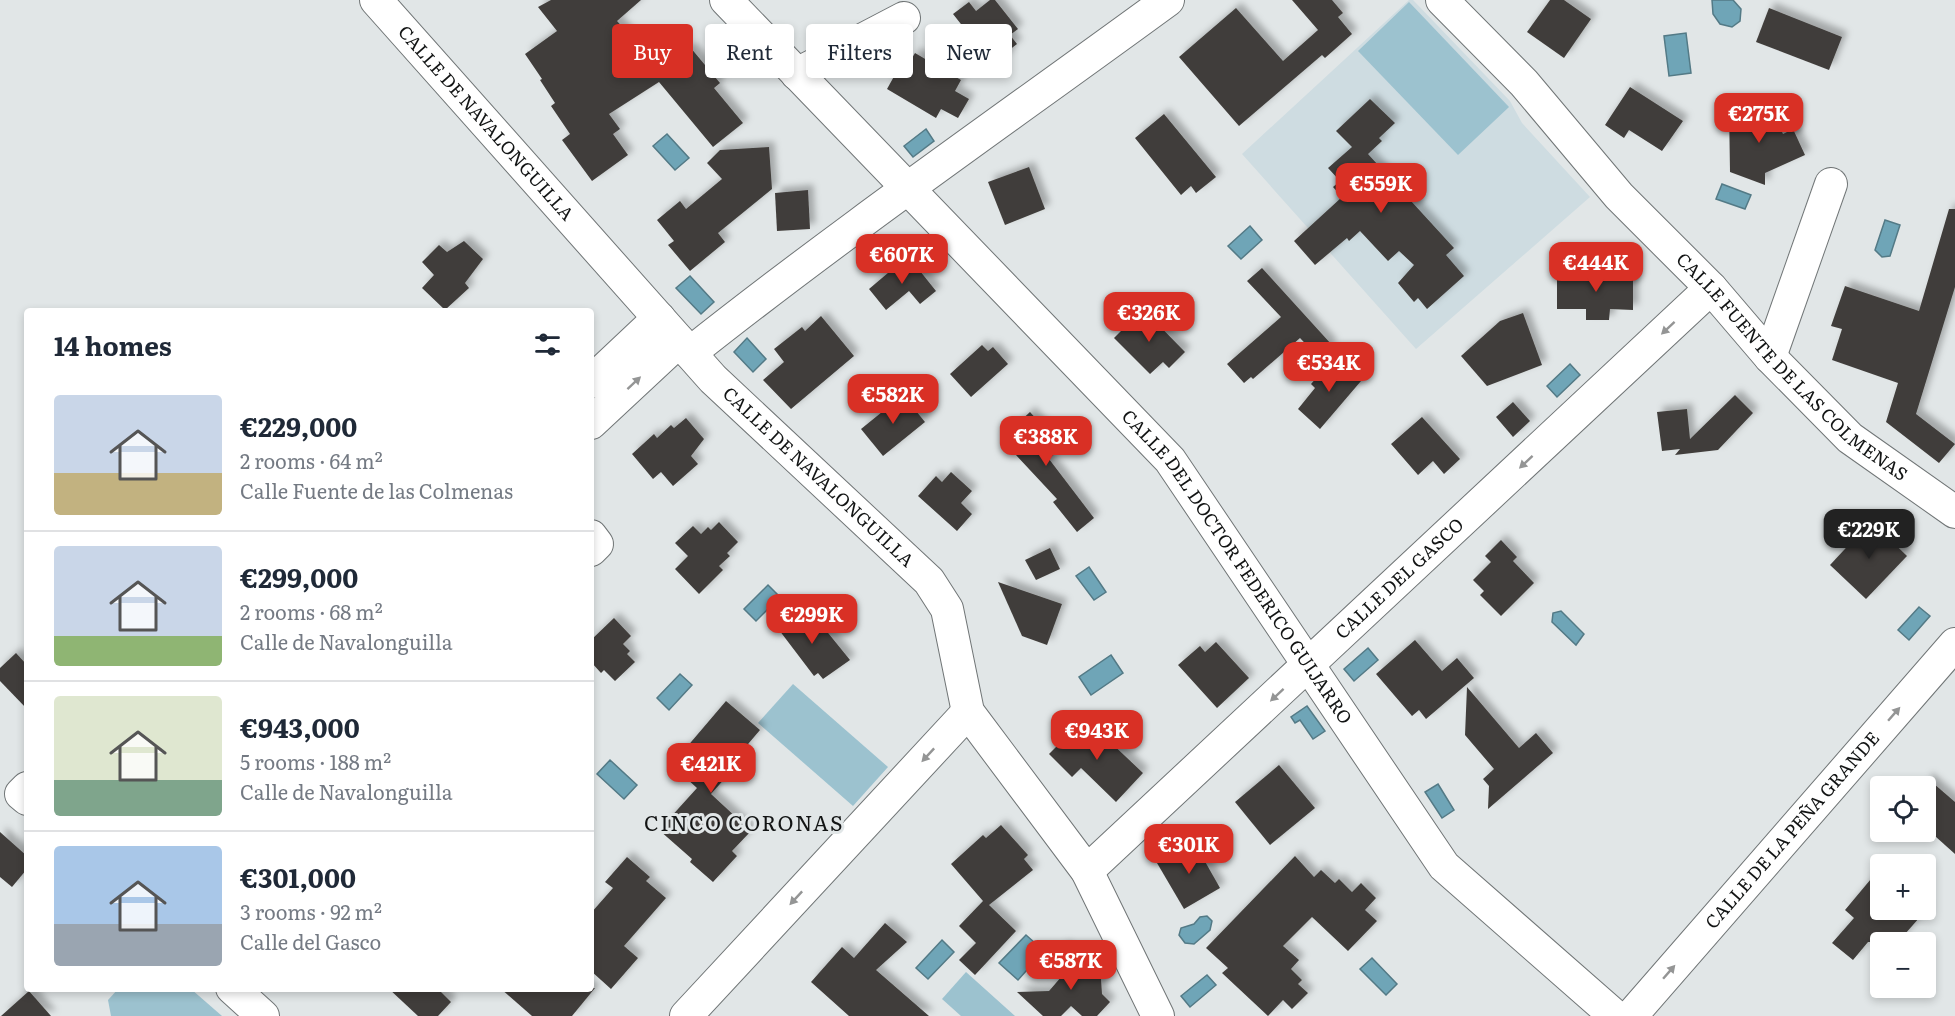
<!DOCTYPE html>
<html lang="en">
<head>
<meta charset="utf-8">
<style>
	:root { --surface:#fff; --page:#f6f6f7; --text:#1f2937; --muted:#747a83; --line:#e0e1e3; --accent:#d93025 }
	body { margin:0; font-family:Literata,serif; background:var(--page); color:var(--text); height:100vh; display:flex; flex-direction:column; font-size:22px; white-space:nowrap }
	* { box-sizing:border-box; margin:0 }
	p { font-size:20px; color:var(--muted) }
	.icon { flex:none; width:33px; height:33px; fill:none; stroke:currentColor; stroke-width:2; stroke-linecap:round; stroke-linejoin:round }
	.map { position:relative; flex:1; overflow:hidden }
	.details { position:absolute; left:24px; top:308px; width:570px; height:684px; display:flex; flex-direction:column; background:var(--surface); border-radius:6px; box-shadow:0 3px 9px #0003 }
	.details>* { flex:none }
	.top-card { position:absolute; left:612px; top:24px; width:570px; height:54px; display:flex; gap:12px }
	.fabs { position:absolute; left:1870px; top:776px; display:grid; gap:12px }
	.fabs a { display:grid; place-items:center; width:66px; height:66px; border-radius:6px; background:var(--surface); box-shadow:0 3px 9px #0003; font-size:30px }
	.price { position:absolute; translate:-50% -51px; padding:0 14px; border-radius:12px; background:var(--accent); color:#fff; font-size:20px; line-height:39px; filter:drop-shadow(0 2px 3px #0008) }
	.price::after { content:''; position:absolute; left:50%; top:36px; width:18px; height:14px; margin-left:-9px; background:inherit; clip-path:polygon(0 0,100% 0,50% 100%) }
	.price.on { background:#222; color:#fff }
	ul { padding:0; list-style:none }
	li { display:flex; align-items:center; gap:18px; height:150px; padding:0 30px }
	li+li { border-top:2px solid var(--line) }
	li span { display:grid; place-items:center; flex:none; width:168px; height:120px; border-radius:6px; color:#555 }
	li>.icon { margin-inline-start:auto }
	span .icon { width:72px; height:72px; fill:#fffc; stroke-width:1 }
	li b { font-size:26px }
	h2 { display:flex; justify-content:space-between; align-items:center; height:72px; padding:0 30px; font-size:26px }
	.chip { padding:0 21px; border-radius:6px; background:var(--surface); box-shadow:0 3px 9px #0003; font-size:21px; line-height:54px }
	.chip.on { background:var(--accent); color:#fff }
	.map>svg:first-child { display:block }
	.built { fill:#cedce1 }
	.green { fill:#9cc2cf }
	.water { fill:#6fa5b7; stroke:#537a86; stroke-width:1.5 }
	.building { fill:#413e3b; filter:url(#shadow) }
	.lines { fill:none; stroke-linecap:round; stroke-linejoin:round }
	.minor-casing { stroke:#707576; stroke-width:34 }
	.minor { stroke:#fff; stroke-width:32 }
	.oneway { fill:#949595 }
	.labels { text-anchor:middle; stroke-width:6; stroke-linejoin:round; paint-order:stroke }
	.street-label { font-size:18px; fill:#121414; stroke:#e1e6e7 }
	.quarter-label { font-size:21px; letter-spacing:1.5px; fill:#121414; stroke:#e1e6e7 }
</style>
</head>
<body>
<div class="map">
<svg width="1955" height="1016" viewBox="0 0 1955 1016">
	<defs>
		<filter id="shadow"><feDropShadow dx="5.5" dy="-5.5" stdDeviation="3" flood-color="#0004"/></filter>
	</defs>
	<rect width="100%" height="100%" fill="#e1e6e7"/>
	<polygon class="built" points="1409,0 1413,0 1510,101 1522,123 1590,197 1416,349 1242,154"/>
	<g class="green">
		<polygon points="1409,2 1509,107 1458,155 1358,51"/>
		<polygon points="793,684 888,767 853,806 758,723"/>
		<polygon points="966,972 1015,1016 961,1016 942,999"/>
		<polygon points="118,989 191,989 222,1016 111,1016 108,1000"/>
	</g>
	<g class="water">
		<polygon points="1712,0 1733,0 1741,9 1740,21 1732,27 1720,24 1713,14"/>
		<polygon points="1686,33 1691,73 1669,76 1664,36"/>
		<polygon points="926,129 934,141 913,157 904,146"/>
		<polygon points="667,134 689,158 675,170 653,146"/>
		<polygon points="1722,184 1751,195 1745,209 1716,199"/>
		<polygon points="1885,220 1900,225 1890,256 1882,257 1875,250"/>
		<polygon points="1250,226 1262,240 1241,259 1228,246"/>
		<polygon points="690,276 714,302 701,314 676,288"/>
		<polygon points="747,338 766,359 753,372 734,352"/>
		<polygon points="1570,364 1580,375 1557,397 1547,386"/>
		<polygon points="1089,567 1106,592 1094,600 1076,576"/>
		<polygon points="768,585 780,597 756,621 744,609"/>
		<polygon points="1919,607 1930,616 1909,640 1898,630"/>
		<polygon points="1561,611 1584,634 1576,645 1552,622 1553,613"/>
		<polygon points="1368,648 1378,660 1354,681 1344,669"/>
		<polygon points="1111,655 1123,673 1091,695 1079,677"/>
		<polygon points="680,674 692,685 669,710 657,698"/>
		<polygon points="1307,706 1325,731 1313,739 1300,720 1295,723 1291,717"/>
		<polygon points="610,760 637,785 624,799 597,774"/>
		<polygon points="1438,784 1454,810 1442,818 1425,792"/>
		<polygon points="1207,916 1212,921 1210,930 1194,944 1185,943 1179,935 1181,928 1194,924 1200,917"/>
		<polygon points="1026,935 1044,951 1018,980 999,963"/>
		<polygon points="942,940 954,952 928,979 916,968"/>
		<polygon points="1372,958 1397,984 1386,995 1360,969"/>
		<polygon points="1207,975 1216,985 1190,1007 1181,996"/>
	</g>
	<g class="building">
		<polygon points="551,0 641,0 617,21 662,70 690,47 720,83 714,88 743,123 713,147 659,82 609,114 620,129 613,134 628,155 592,181 562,140 570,134 551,106 555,103 540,80 542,79 525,54 557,31 538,7"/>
		<polygon points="990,0 995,0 1018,29 1010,35 1017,44 1008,51 1010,53 994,66 953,14 969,2 976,11"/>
		<polygon points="1292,0 1332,0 1343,13 1338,17 1352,34 1325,58 1322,55 1239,126 1179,57 1236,8 1283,61 1318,30"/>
		<polygon points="1550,0 1564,0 1591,19 1564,58 1527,32"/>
		<polygon points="1769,8 1842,37 1829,70 1756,42"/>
		<polygon points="915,53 961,80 955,91 969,99 958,118 941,109 936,118 887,89 902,62 908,65"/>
		<polygon points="1630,87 1683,121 1662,151 1629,130 1624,138 1605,125"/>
		<polygon points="1370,99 1395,123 1379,138 1382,141 1368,154 1454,248 1446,255 1464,276 1427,309 1418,298 1414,302 1398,283 1414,265 1399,251 1388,261 1360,231 1349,241 1347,238 1315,265 1294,241 1342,197 1333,187 1340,181 1328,168 1352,147 1336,131"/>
		<polygon points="1750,106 1750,113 1769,113 1774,125 1778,123 1783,134 1793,129 1805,155 1765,173 1765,185 1730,172 1729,107"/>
		<polygon points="1164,114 1216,177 1196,193 1191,186 1181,195 1135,138"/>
		<polygon points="769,147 772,189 718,233 725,242 690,271 668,245 674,241 657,220 680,201 686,209 722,179 707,163 720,150"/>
		<polygon points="1029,167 1045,209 1005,225 988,182"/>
		<polygon points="808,190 810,229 777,231 775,193"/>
		<polygon points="1949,209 1955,209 1955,287 1916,414 1955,444 1939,463 1886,422 1898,383 1832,360 1842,329 1831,326 1845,286 1919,311"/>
		<polygon points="464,241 483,259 465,283 469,288 445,310 422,288 434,275 422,262 439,245 447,252"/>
		<polygon points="908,256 936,291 920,304 909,291 886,310 869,289"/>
		<polygon points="1262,268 1332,345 1318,357 1300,338 1253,379 1251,377 1244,383 1227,364 1281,317 1247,281"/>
		<polygon points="1589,269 1608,269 1619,272 1619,278 1633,278 1633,310 1610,309 1609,320 1586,320 1586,309 1557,309 1557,277 1581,277"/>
		<polygon points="1143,309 1185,352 1169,368 1163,362 1150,374 1114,338"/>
		<polygon points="1523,313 1542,365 1487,386 1461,356 1500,321"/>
		<polygon points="821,316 854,356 791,409 763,380 784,362 774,349 802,327 805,331"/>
		<polygon points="982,345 988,351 993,347 1008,364 971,397 950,374"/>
		<polygon points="1334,358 1361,381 1320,429 1298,409 1315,388 1311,384"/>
		<polygon points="903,395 925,422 883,456 861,429"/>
		<polygon points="1735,395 1753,413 1718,450 1675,455 1680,449 1662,451 1657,412 1687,409 1690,439"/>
		<polygon points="1513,402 1530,421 1513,437 1496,417"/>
		<polygon points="1030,412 1062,447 1049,459 1094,518 1077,532 1053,502 1057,499 1001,439"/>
		<polygon points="1422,417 1460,459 1444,474 1433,461 1418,475 1391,444"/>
		<polygon points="686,418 704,439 691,456 698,464 673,486 661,472 653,479 632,454 654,434 657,438 671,425 674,428"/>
		<polygon points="951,472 972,491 961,503 972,514 957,531 918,496 936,476 942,482"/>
		<polygon points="1871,521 1907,556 1866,599 1830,565"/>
		<polygon points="719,522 738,542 727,553 730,556 719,566 723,570 699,594 675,569 688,556 675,543 693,526 701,534 708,527 711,530"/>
		<polygon points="1501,540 1517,557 1513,561 1534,583 1501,616 1480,595 1484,591 1473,580 1491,562 1485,556"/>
		<polygon points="1050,548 1060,569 1036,580 1025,560"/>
		<polygon points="998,582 1062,604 1047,645 1022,636"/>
		<polygon points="791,609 808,632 820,623 850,660 823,679 818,673 814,676 773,622"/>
		<polygon points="614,618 631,636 623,644 630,651 627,654 635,662 615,681 604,670 601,673 591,662 591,640"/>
		<polygon points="1415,640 1442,671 1457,658 1474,678 1426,719 1419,710 1412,716 1376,674"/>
		<polygon points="1216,642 1249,678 1217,708 1178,665 1200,646 1205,652"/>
		<polygon points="16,653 27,665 27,709 0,681 0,668"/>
		<polygon points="1467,687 1519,748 1536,733 1553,753 1488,809 1489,786 1483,779 1494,769 1465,735"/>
		<polygon points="726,701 760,730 731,764 735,767 711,794 751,831 732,851 737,856 713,882 690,862 692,859 659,830 697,788 686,778 695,768 680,755"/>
		<polygon points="1082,721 1103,741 1106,738 1143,773 1116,802 1081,768 1072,777 1049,754"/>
		<polygon points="1279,765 1315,808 1270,845 1235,802"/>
		<polygon points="1926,777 1955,802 1955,854 1926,828"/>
		<polygon points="1001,825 1028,855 1024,859 1033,870 989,905 1016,931 975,975 959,960 976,943 959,926 983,901 951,864 983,835 986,838"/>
		<polygon points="0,832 27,856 27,869 12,887 0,877"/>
		<polygon points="1194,842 1220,888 1184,909 1157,863"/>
		<polygon points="1295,856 1314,877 1321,870 1335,883 1339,879 1352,892 1361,883 1376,898 1365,910 1377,921 1348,951 1312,917 1283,946 1299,960 1291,969 1302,980 1298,984 1308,993 1292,1009 1283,1000 1268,1016 1222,973 1228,968 1206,948"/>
		<polygon points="627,857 650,877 646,881 666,898 624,946 638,958 611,989 591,971 591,913 613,888 605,882"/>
		<polygon points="1881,867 1881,909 1927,909 1898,942 1868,942 1853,960 1832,943 1854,918 1845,910"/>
		<polygon points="885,923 907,942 876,970 929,1016 849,1016 811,982 842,947 854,958"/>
		<polygon points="1062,945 1101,979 1102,994 1110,1002 1097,1016 1082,1016 1071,1006 1061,1016 1043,1016 1017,992 1049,991 1062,976"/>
		<polygon points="388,988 437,988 451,1002 438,1016 418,1016"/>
		<polygon points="500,988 595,988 572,1016 532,1016"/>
		<polygon points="29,991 51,1016 1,1016"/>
	</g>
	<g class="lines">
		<g class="minor-casing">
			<g id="minor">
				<path id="s1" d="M376 0 713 379 929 581 947 609 968 712 1087 871 1158 1016"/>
				<path id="s2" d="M726 0 1170 460 1444 866 1615 1016"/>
				<path id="s3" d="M1442 0 1524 83 1619 196 1711 288 1770 357 1850 438 1955 512"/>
				<polyline points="797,74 904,18"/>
				<path d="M690 353C845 230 1008 117 1168 0"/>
				<polyline points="1770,357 1831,184"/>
				<polyline points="591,382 659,318"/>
				<polyline points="591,423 679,341"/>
				<polyline points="591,536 597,544 591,550"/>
				<polyline points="27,788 21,794 27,799"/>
				<path id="s4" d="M1087 871 1711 288"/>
				<polyline points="232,988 263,1016"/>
				<polyline points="686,1016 968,712"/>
				<path id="s5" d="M1631 1016 1955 644"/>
			</g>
		</g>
		<use href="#minor" class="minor"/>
	</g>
	<defs><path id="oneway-solid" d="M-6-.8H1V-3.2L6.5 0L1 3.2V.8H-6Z" transform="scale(1.5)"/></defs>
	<g class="oneway">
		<use href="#oneway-solid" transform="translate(1668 328) rotate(137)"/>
		<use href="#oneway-solid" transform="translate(634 383) rotate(-43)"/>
		<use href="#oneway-solid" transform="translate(1526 462) rotate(137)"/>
		<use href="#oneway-solid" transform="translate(1277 695) rotate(137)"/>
		<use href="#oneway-solid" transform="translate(1894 714) rotate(-49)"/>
		<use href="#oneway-solid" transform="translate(928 755) rotate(133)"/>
		<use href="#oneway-solid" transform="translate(796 898) rotate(133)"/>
		<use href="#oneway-solid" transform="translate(1669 972) rotate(-49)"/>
	</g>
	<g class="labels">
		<g class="street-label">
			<text dy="6" stroke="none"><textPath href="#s1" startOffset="165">CALLE DE NAVALONGUILLA</textPath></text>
			<text dy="6" stroke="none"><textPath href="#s3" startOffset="508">CALLE FUENTE DE LAS COLMENAS</textPath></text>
			<text dy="6" stroke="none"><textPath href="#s1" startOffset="651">CALLE DE NAVALONGUILLA</textPath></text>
			<text dy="6" stroke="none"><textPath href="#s2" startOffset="765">CALLE DEL DOCTOR FEDERICO GUIJARRO</textPath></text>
			<text dy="6" stroke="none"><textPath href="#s4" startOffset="428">CALLE DEL GASCO</textPath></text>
			<text dy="6" stroke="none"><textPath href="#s5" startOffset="246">CALLE DE LA PEÑA GRANDE</textPath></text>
		</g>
		<g class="quarter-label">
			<text x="744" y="831">CINCO CORONAS</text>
		</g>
	</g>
</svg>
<div class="fabs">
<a><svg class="icon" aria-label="locate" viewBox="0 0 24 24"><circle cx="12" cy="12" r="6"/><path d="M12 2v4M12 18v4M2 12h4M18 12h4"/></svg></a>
<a>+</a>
<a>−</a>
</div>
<b class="price" style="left:1759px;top:144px">€275K</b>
<b class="price" style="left:1381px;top:214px">€559K</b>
<b class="price" style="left:902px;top:285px">€607K</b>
<b class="price" style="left:1596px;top:293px">€444K</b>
<b class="price" style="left:1149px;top:343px">€326K</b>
<b class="price" style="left:1329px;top:393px">€534K</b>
<b class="price" style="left:893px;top:425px">€582K</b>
<b class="price" style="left:1046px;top:467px">€388K</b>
<b class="price on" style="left:1869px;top:560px">€229K</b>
<b class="price" style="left:812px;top:645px">€299K</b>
<b class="price" style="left:1097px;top:761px">€943K</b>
<b class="price" style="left:711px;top:794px">€421K</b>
<b class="price" style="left:1189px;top:875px">€301K</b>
<b class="price" style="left:1071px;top:991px">€587K</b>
<div class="top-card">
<a class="chip on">Buy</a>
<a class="chip">Rent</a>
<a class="chip">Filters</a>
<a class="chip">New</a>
</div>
<section class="details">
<h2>14 homes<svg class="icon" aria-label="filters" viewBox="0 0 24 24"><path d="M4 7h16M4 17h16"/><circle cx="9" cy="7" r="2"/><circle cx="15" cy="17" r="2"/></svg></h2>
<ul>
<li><span style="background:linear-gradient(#c9d6e8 65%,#c2b280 0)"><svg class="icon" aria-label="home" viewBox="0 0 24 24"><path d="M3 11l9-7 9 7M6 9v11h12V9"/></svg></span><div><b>€229,000</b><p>2 rooms · 64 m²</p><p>Calle Fuente de las Colmenas</p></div></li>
<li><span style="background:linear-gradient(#c9d6e8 75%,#8fb573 0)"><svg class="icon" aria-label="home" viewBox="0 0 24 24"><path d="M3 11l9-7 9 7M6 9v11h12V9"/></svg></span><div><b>€299,000</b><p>2 rooms · 68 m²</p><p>Calle de Navalonguilla</p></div></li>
<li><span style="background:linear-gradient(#dfe7d0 70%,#7fa58c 0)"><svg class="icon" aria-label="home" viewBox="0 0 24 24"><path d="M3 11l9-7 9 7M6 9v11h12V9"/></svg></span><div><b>€943,000</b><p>5 rooms · 188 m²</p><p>Calle de Navalonguilla</p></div></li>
<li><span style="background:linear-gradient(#a9c7e8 65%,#9aa5b1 0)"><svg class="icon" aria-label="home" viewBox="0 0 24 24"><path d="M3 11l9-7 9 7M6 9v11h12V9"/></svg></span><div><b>€301,000</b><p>3 rooms · 92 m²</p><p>Calle del Gasco</p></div></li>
</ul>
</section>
</div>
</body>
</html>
